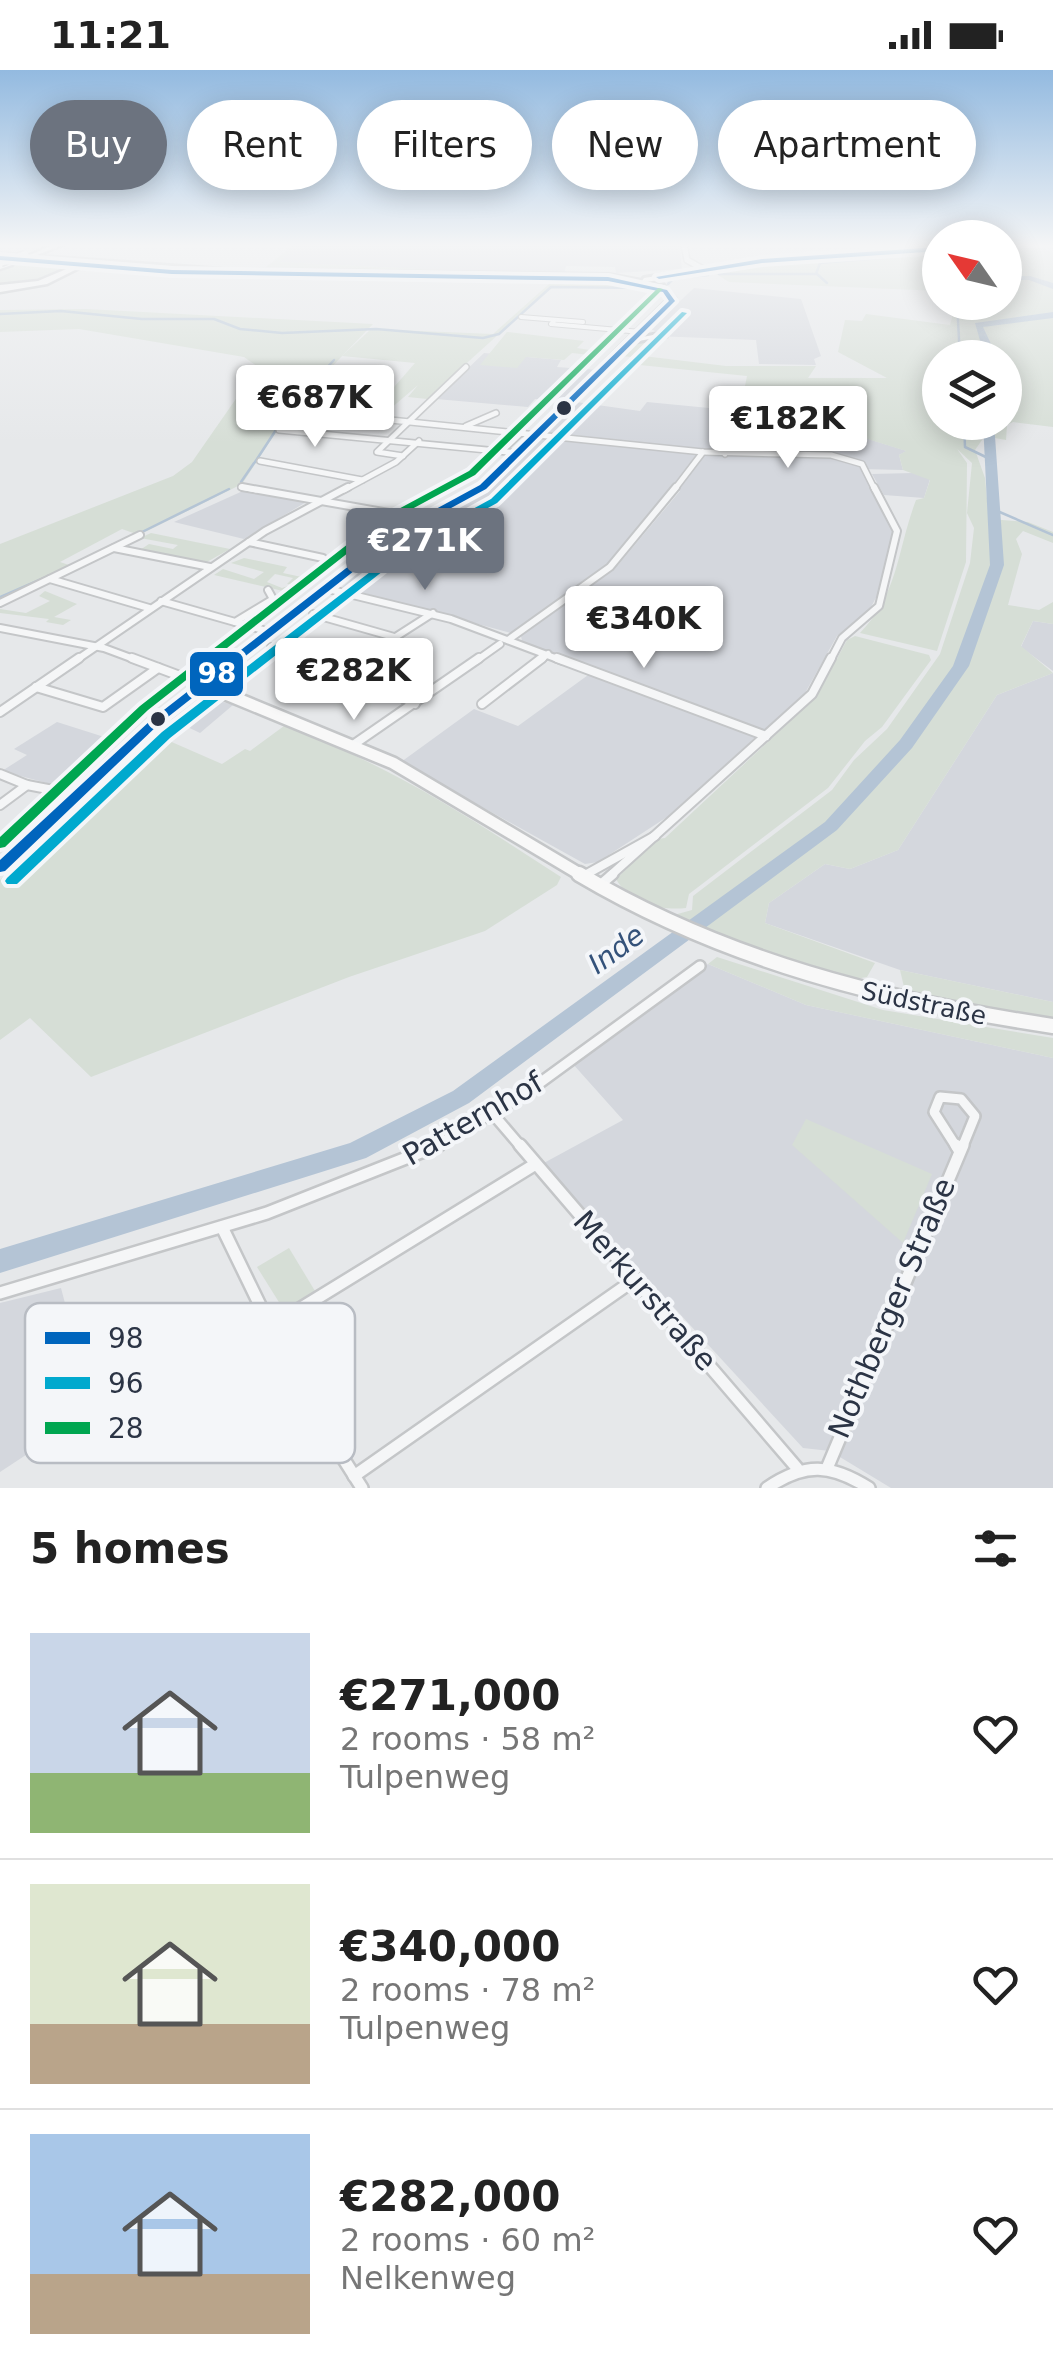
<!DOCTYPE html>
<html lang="en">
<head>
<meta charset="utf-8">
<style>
	:root { --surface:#fff; --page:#f6f6f6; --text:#222; --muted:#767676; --line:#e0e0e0; --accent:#6c737f }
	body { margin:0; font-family:"DejaVu Sans",sans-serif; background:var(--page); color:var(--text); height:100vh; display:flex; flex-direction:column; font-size:38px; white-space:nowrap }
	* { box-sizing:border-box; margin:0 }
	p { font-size:32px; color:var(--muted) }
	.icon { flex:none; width:55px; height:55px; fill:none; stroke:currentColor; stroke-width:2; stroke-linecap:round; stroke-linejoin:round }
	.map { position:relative; height:1418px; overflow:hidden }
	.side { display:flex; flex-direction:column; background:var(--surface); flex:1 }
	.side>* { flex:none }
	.hud { position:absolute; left:30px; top:30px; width:995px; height:90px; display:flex; gap:20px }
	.needle { width:65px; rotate:304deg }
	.fabs { position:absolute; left:922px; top:150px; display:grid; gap:20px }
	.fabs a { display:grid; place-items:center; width:100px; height:100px; border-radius:50%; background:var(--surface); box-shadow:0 5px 25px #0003; font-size:50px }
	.price { position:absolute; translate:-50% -85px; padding:0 22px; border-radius:10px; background:#fff; color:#222; font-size:32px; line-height:65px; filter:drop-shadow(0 2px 5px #0008) }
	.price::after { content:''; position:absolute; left:50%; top:60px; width:30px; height:22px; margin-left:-15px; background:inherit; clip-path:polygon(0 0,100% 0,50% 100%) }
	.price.current { background:var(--accent); color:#fff }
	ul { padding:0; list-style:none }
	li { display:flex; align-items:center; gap:30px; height:250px; padding:0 30px }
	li+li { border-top:2px solid var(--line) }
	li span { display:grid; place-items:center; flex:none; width:280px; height:200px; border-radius:0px; color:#555 }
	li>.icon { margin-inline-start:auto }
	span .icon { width:120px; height:120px; fill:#fffc; stroke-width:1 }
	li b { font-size:42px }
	h2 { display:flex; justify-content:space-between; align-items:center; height:120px; padding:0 30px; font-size:42px }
	.tag { padding:0 35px; border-radius:45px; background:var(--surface); box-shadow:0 5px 25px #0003; font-size:35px; line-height:90px }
	.tag.current { background:var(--accent); color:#fff }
	.status { display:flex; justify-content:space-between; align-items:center; height:70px; padding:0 50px; background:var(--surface); direction:ltr }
	.status svg { height:28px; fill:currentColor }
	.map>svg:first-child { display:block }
	.built { fill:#d4d7dd }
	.green { fill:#d6ded6 }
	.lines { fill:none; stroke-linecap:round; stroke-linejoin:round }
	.stream { stroke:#b4c4d5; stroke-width:2.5 }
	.river { fill:#b4c4d5; fill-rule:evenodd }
	.minor-far5-casing { stroke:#c4c6c8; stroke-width:6 }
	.minor-far4-casing { stroke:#c4c6c8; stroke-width:8 }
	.minor-far3-casing { stroke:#c4c6c8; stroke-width:10 }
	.minor-far2-casing { stroke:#c4c6c8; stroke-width:12 }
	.minor-far1-casing { stroke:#c4c6c8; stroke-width:14 }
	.minor-casing { stroke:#c4c6c8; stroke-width:16 }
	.tertiary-casing { stroke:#c4c6c8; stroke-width:8 }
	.secondary-far1-casing { stroke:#c4c6c8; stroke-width:16 }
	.secondary-casing { stroke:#c4c6c8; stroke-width:19 }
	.primary-casing { stroke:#c2c5c8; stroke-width:6 }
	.motorway-casing { stroke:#b8bbbf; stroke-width:5 }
	.minor-far5 { stroke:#f5f6f7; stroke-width:4 }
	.minor-far4 { stroke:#f5f6f7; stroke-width:5 }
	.minor-far3 { stroke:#f5f6f7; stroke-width:6 }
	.minor-far2 { stroke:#f5f6f7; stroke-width:8 }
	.minor-far1 { stroke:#f5f6f7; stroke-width:9 }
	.minor { stroke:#f5f6f7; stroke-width:11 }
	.tertiary { stroke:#f5f6f7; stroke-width:5 }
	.secondary-far1 { stroke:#f8f8f8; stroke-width:11 }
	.secondary { stroke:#f8f8f8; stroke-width:14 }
	.primary { fill:#f8f8f8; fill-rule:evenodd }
	.motorway { fill:#f8f8f8; fill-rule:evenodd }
	.motorway-bridge-casing { stroke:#b8bbbf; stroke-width:9; stroke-linecap:butt }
	.motorway-bridge { stroke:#f8f8f8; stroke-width:6 }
	.bus-1-casing { stroke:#f4f6f9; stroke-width:8 }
	.bus-2-casing { stroke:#f4f6f9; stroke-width:8 }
	.bus-3-casing { stroke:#f4f6f9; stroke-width:8 }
	.bus-1 { fill:#0065bd; fill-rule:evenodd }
	.bus-2 { fill:#00a9ce; fill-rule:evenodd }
	.bus-3 { fill:#00a651; fill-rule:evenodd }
	.bus-dot { fill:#2b3445; stroke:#f4f6f9; stroke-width:4 }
	.labels { text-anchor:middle; stroke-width:8; stroke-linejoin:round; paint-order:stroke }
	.street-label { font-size:25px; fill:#2b3445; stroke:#f4f6f9 }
	.water-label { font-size:28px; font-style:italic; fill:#34527a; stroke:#f4f6f9 }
	.near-street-label { font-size:30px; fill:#2b3445; stroke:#f4f6f9 }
	.key { fill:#f4f6f9; stroke:#b8bcc3; stroke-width:2.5 }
	.key-label { font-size:28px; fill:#2b3445 }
	.line-badge { stroke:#f4f6f9; stroke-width:4 }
	.badge-label { font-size:28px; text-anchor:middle; font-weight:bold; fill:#fff }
</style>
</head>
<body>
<div class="status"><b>11:21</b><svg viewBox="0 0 49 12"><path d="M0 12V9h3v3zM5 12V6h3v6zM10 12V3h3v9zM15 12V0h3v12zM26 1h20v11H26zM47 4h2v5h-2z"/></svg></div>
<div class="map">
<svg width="1053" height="1418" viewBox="0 0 1053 1418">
	<rect width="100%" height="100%" fill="#e6e8ea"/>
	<g class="built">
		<polygon points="299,174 679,174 682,199 616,203 615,197 566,196 563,206 278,192"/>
		<polygon points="694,218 801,229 821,286 814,289 816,295 759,294 756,270 655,266 658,262 650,259"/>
		<polygon points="484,283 561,290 557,297 597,300 563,331 535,329 528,337 436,329"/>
		<polygon points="576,332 640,341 647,332 740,341 737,351 852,357 846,362 907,381 899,385 903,400 861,399 893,462 881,518 870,539 837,566 805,623 667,747 598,792 585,794 401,692 474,639 518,656 595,600 522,571 521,566 618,495 680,421 672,419 606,495 511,563 342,517 402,465 486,421"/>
		<polygon points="913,403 930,409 924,428 884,425 872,404"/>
		<polygon points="245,420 308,431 244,469 174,452"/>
		<polygon points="1033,551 1053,554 1053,601 1021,577"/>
		<polygon points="1053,603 1053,932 900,900 765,853 769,833 825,794 850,799 898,780 997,625"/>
		<polygon points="204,626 233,635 200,663 171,649"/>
		<polygon points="57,652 120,672 69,719 2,701 27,685 14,679"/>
		<polygon points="708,894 806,935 1053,988 1053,1418 891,1418 830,1381 803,1378 542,1094 623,1050 572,993"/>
		<polygon points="61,1218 95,1348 70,1356 0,1402 0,1233"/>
	</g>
	<g class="green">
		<polygon points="295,174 299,174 279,192 563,206 266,197"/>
		<path d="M1042 177 1053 183V357L1013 352 1007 355 1006 370 995 368 993 353 1005 352V288H940V352L968 353 967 367 982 370 975 380 985 408 989 449 1028 452 1053 462V473L1023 461 1016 469 1022 484 1008 535 1039 540 1053 532V554L1033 551 1021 576 1053 603 997 625 898 780 850 799 825 794 769 833 765 853 875 893 867 907C824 917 717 864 674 845L692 840 693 826 832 720 854 690 887 659 940 584 970 493 974 458 967 443 972 393 957 379 967 393 966 492 937 581 860 563C899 523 897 480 916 430L924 428 930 410 903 400 899 385 906 381 845 362 857 345 812 334 752 331 744 321 747 306 630 294 631 287 622 286 642 270 655 266 635 285 726 296H816L808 308H887L838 282 845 250 862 251 866 244 950 255 956 233 1005 232V178Z"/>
		<polygon points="940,180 940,221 729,212 713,202 760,193"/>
		<polygon points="21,193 64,199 26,214 0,216 0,201"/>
		<polygon points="145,203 147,202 607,210 650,218 551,217 427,329 408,327 418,315 382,346 373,345 374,340 415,293 342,286 371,259 493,264 549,214"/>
		<polygon points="86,239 373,254 292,338 242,414 139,465 122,459 60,492 72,496 0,531 0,474 173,406 192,392 258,297 244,287 79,259 0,262 0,240"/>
		<polygon points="507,262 584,271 577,278 596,281 590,285 572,283 564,290 526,287 517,298 480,295"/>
		<polygon points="151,463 230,479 205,493 140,480 149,474 173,479 178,475 140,468"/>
		<polygon points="244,488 287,497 283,503 311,509 302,516 287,514 293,508 275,504 267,512 282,518 288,516 283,521 214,505 223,499 254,509 264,502 231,493"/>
		<polygon points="45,521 77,534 54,547 71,550 63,555 46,552 49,549 0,543 0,539 26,543 50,531 39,526"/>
		<path d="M855 566 929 585 931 590 882 657 865 671 828 718 689 824 686 838C662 841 629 833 616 809L657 769 665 768 817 626 847 570Z"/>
		<path d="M284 656C388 694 469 747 561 807L557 815 485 861 349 907 91 1007 30 948 0 970V810L79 729 150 667 158 666 222 694 245 679 250 681Z"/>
		<polygon points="717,887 883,940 1053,968 1053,988 806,935 708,894"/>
		<polygon points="900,900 1053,932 1053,949 918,926 904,917"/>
		<polygon points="806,1049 932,1104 903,1173 792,1075"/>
		<polygon points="289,1178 315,1221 289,1237 282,1237 257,1197"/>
	</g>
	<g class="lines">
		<g class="stream">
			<polyline points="719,204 816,204 820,193 939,183"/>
			<polyline points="817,204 827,213"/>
			<polyline points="626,212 646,217"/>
			<polyline points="668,214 674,208 708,205"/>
			<polyline points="957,232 960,288"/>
			<polyline points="0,244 61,241 142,249 214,249 240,259 282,263 376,259 483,268 499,264 551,217 647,218"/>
			<polyline points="290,338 334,290"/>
			<polyline points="964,352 965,377 992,390"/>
			<polyline points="255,392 289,340"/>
			<polyline points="241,412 254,393"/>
			<polyline points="995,440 1053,465"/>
			<polyline points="142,462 229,419"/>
			<polyline points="0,527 44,508"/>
		</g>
		<g class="river">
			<polygon points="1005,206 1030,206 1053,213 1053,219 1029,210 1005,210"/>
			<polygon points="1053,242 1053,248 983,257 991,274 986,288 976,288 981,274 975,253"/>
			<polygon points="983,352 994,352 1004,495 969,596 912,678 837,760 469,1033 366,1088 0,1203 0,1179 350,1073 453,1021 825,752 900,670 953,596 990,495"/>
		</g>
		<g class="minor-far5-casing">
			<g id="minor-far5">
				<polyline points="521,247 583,252"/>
				<polyline points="554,251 551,254 641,262"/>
			</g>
		</g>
		<g class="minor-far4-casing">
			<g id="minor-far4">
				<polygon points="362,300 375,301 359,303"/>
				<polyline points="293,340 703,382 831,385 862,394 875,420"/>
				<polyline points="346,345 346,320 359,303"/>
				<polyline points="466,356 496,343"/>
				<polyline points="279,360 519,383"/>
				<polyline points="502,381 523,361"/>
				<polyline points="725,384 741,349 747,347"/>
				<polyline points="403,386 377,382 466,297"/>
				<polyline points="260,391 362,410"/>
				<polyline points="241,417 256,420"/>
				<polyline points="344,420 396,392 419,371"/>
				<polyline points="674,420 703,382"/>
			</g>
		</g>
		<g class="minor-far3-casing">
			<g id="minor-far3">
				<polyline points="242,417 423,449"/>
				<polyline points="249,472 323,488"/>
				<polyline points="114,478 210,497"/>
				<polyline points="50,509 149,538"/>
				<polyline points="328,519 451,549 563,591"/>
				<polyline points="161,531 235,552 273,529 268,520"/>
				<polyline points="0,533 140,465"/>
				<polyline points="313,544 394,567"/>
				<polyline points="235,552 263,560"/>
				<polyline points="0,558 104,578 139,591"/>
				<polyline points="508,570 610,497 676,417"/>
				<polyline points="271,577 317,591"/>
				<polyline points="75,591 265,461 348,417"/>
				<polyline points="358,591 433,543"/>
				<polyline points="476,591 500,574"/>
				<polyline points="539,591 548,584"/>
				<polyline points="830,591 842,568 879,536 897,461 874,417"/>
			</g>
		</g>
		<g class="minor-far2-casing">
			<g id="minor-far2">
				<polyline points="132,588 204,615"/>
				<polyline points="309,588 345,599 415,634"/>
				<polyline points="557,588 766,666"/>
				<polyline points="345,599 362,588"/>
				<polyline points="36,617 103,637 158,598"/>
				<polyline points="482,634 542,588"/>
				<polyline points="0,642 79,588"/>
				<polyline points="353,675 479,588"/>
				<polyline points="0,704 27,715 74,724"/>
				<polyline points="0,735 27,715"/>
				<polyline points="585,805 655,766"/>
				<polyline points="610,806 812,624 831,588"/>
			</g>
		</g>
		<g class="minor-far1-casing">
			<g id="minor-far1">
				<polyline points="599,816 613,804"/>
				<polyline points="493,1044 522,1078"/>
				<polyline points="432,1078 526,1023 700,896"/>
				<polyline points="957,1078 934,1042 940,1027 961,1029 975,1046 962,1078"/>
			</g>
		</g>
		<g class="minor-casing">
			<g id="minor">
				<polyline points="520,1075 797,1398"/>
				<polyline points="956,1075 959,1080"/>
				<polyline points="222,1157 271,1258"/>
				<polyline points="0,1223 267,1143 439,1075"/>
				<polyline points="263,1262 362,1418"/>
				<polyline points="114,1353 534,1095"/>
				<polyline points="828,1396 963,1075"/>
				<polyline points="354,1406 634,1210"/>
				<path d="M767 1418C805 1392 831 1394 869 1418"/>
			</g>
		</g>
		<g class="tertiary-casing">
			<polyline id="tertiary" points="684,174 687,190 703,199"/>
		</g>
		<g class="secondary-far1-casing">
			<polyline id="secondary-far1" points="204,615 393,693 583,806"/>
		</g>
		<g class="secondary-casing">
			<path id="secondary" d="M579 804C726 891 885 931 1053 956"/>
		</g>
		<g class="primary-casing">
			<g id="primary">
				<polygon points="1005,174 1010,174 1005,177"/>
				<polygon points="940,177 940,181 762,193 646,212 663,215 675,229 637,268 664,263 666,264 666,266 633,272 486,419 396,468 159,654 5,801 0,802 0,790 151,650 390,464 480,415 669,229 659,217 609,209 227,204 0,188 0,184 227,200 609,205 642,211 644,208 762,189"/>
			</g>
		</g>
		<g class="motorway-casing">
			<g id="motorway">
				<polygon points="55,174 64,174 35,186 30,185"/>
				<polygon points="10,192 12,195 0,199 0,195"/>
				<polygon points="83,192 85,195 47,214 0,222 0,215 38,211"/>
			</g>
		</g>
		<use href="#minor-far5" class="minor-far5"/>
		<use href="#minor-far4" class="minor-far4"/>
		<use href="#minor-far3" class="minor-far3"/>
		<use href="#minor-far2" class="minor-far2"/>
		<use href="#minor-far1" class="minor-far1"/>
		<use href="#minor" class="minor"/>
		<use href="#tertiary" class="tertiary"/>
		<use href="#secondary-far1" class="secondary-far1"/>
		<use href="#secondary" class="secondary"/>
		<use href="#primary" class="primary"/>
		<use href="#motorway" class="motorway"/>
		<g class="motorway-bridge-casing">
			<polyline id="motorway-bridge" points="1,193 25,184"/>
		</g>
		<use href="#motorway-bridge" class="motorway-bridge"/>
		<g class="bus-1-casing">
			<g id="bus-1">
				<polygon points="940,177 940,181 762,193 659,209 656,207 762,189"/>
				<polygon points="0,186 172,200 608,207 667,220 675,231 486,419 396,468 159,654 5,801 0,802 0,790 151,650 390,464 480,415 669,231 663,222 608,211 172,204 0,190"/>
			</g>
		</g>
		<g class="bus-2-casing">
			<polygon id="bus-2" points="682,242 687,243 497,433 406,483 170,668 17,814 7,814 5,811 7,808 162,662 400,479 491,429"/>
		</g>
		<g class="bus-3-casing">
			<polygon id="bus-3" points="658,218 663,219 475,405 386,453 148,640 5,777 0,778 0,767 140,636 380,449 469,401"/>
		</g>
		<use href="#bus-1" class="bus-1"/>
		<use href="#bus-2" class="bus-2"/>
		<use href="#bus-3" class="bus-3"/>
	</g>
	<linearGradient id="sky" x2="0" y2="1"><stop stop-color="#93bae0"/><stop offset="0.47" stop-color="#f4f5f6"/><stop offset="1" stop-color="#f4f5f6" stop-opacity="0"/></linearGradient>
	<rect width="1053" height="373" fill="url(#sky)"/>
	<g class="bus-dot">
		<circle cx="564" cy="338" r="9"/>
		<circle cx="158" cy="649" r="9"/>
	</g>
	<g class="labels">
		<g class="street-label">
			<text transform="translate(924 933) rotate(12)" y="9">Südstraße</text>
		</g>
		<g class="water-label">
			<text transform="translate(616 879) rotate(-36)" y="10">Inde</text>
		</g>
		<g class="near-street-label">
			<text transform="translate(473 1049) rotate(-30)" y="10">Patternhof</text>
			<text transform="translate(645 1221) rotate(49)" y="10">Merkurstraße</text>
			<text transform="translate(892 1238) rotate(-67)" y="10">Nothberger Straße</text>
		</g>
	</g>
	<rect x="25" y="1233" width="330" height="160" rx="15" class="key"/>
	<rect x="45" y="1262" width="45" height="12" fill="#0065bd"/>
	<rect x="45" y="1307" width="45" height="12" fill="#00a9ce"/>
	<rect x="45" y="1352" width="45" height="12" fill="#00a651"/>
	<g class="key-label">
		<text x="108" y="1278">98</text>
		<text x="108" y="1323">96</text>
		<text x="108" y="1368">28</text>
	</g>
	<rect class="line-badge" x="188" y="580" width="57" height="48" rx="10" fill="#0065bd"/>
	<g class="badge-label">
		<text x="217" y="613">98</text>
	</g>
</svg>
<div class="fabs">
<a><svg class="needle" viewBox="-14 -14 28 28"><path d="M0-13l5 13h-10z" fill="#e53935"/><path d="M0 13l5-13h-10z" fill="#767676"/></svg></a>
<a><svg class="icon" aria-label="layers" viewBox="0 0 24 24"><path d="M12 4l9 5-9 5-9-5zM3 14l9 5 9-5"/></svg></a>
</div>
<b class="price" style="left:315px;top:380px">€687K</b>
<b class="price" style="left:788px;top:401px">€182K</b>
<b class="price current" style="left:425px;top:523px">€271K</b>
<b class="price" style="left:644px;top:601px">€340K</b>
<b class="price" style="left:354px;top:653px">€282K</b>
<div class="hud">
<a class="tag current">Buy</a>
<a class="tag">Rent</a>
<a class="tag">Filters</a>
<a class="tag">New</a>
<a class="tag">Apartment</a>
</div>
</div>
<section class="side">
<h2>5 homes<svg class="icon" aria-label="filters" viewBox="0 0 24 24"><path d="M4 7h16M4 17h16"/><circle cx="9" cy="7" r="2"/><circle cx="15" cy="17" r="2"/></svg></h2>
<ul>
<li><span style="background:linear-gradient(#c9d6e8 70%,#8fb573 0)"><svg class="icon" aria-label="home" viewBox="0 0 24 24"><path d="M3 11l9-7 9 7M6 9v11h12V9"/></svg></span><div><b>€271,000</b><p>2 rooms · 58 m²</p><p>Tulpenweg</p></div><svg class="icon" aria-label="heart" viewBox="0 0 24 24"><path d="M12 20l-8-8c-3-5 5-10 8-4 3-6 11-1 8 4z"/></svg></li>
<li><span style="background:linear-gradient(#dfe7d0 70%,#b9a48a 0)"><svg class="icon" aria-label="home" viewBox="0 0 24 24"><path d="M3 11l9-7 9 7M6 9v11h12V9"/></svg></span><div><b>€340,000</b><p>2 rooms · 78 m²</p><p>Tulpenweg</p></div><svg class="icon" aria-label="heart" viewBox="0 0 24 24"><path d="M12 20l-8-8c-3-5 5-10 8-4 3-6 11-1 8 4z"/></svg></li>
<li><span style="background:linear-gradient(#a9c7e8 70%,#b9a48a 0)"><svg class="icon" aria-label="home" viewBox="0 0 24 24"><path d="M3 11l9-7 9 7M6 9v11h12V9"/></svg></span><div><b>€282,000</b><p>2 rooms · 60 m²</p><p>Nelkenweg</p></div><svg class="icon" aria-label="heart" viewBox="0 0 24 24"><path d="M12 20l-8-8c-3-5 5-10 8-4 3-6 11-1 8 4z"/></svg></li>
</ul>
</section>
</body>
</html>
